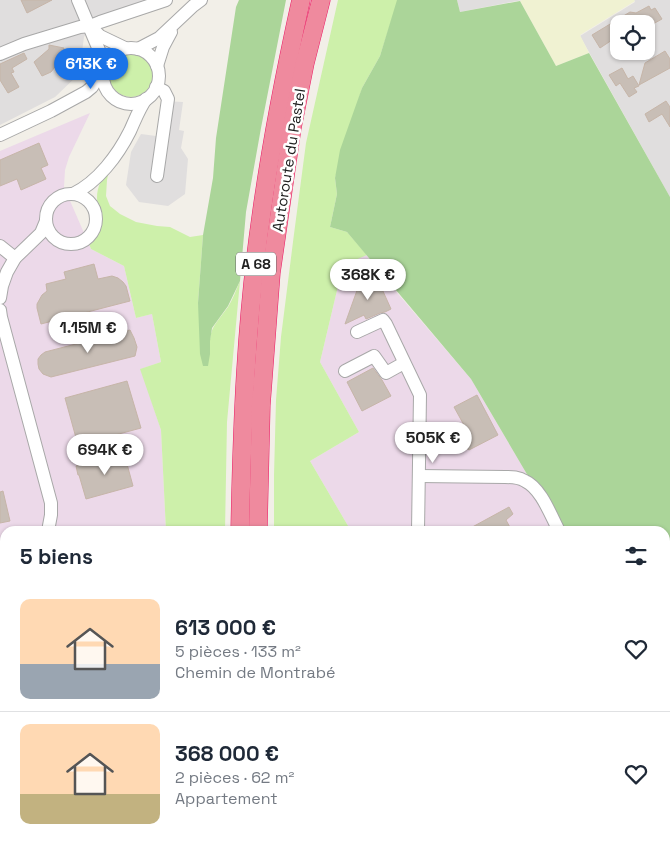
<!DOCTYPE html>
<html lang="fr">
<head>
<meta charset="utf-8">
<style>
	:root { --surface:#fff; --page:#f6f6f7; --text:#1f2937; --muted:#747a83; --line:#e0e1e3; --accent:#1a73e8 }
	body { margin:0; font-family:"Space Grotesk",sans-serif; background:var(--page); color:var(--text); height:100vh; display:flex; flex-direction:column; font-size:19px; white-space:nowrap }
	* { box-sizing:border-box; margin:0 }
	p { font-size:16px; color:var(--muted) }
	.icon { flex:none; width:28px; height:28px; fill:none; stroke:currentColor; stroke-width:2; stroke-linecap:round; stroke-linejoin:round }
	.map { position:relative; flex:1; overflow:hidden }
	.sheet { position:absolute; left:0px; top:526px; width:670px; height:321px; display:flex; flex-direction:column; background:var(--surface); border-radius:15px 15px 0 0; box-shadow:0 1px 4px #0004 }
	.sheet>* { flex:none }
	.buttons { position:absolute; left:610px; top:15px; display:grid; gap:10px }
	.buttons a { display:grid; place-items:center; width:45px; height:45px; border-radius:10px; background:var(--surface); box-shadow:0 1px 4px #0004; font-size:25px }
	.price { position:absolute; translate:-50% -42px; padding:0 11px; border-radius:18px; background:#fff; color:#222; font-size:16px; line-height:32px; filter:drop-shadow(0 1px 2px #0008) }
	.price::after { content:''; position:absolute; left:50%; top:30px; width:15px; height:11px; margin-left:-8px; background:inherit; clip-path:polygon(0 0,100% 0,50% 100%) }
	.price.selected { background:var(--accent); color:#fff }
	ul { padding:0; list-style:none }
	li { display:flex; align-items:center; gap:15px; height:125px; padding:0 20px }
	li+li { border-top:1px solid var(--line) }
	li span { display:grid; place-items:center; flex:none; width:140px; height:100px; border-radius:10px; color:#555 }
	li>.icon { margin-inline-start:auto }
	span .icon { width:60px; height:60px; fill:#fffc; stroke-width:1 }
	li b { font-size:21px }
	h2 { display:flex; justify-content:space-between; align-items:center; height:60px; padding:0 20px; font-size:21px }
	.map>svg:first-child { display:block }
	.residential { fill:#e0dede; fill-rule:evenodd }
	.industrial { fill:#ecd9e9 }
	.farmland { fill:#f0f2d2 }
	.grass { fill:#cdf0aa }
	.forest { fill:#abd599 }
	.building { fill:#c8beb6; stroke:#c6b5a8 }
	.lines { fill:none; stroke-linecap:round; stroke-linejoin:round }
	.minor-casing { stroke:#a8a8a8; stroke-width:14 }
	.highway-casing { stroke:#eb1965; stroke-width:19 }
	.minor { stroke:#fff; stroke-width:12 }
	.highway { stroke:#ef8a9e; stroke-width:18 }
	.labels { text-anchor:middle; stroke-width:5; stroke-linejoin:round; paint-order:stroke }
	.shield { fill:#fff; stroke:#646464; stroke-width:1 }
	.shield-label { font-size:14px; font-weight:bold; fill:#212121 }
	.street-label { font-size:15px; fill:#212121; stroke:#fff }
</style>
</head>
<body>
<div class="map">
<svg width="670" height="847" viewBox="0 0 670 847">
	<rect width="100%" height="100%" fill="#f2efe8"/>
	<g class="residential">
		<polygon points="0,0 149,0 95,17 84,37 79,74 55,97 0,125"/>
		<polygon points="457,0 522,0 460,12"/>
		<path d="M634 0H670V197L580 36 635 2ZM619 24H646V51H619Z"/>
		<polygon points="163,101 183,102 179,130 184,131 181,148 188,159 185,194 168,206 139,202 126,185 131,152 141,134 156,136 159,135"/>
	</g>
	<g class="industrial">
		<polygon points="90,113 69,157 65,170 64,187 91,249 124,266 136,318 152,314 161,362 141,369 161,430 166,531 5,531 5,786 0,769 0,151"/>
		<polygon points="366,254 375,267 471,379 538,493 559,531 351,531 310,461 359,432 320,362 343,265"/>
		<polygon points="665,733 670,742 670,847 345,847 343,843 665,842"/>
		<polygon points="179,842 179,847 23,847 21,843"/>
	</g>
	<polygon class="farmland" points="522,0 634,0 635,1 580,35 589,53 556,66 520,1"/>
	<g class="grass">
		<polygon points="338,0 398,0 380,56 362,88 335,178 337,194 330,227 347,232 367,255 343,265 320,362 359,432 310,461 351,531 274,531 274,475 276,400 281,337 294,234 306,143"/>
		<circle cx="131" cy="75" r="22"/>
		<path d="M109 170 107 180 106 196 110 206 120 214 136 222 157 226 170 227 190 237 203 235 198 303 210 354C209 327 213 328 228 307 233 299 236 290 240 281L227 422 225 531H166L161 430 140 369 161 362 152 314 136 318 124 266 91 249 89 244C98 235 104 223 100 209 98 205 97 202 97 198 97 186 102 178 109 170Z"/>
		<rect x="179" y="843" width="56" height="4"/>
		<polygon points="278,843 343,843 345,847 279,847"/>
	</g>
	<g class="forest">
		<polygon points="239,0 286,0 261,128 246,212 240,281 228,306 212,328 210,341 210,354 208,366 203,366 200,354 198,303 203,235 213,178 216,138 236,7"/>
		<polygon points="397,0 457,0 460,12 520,1 556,66 589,53 670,197 670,742 665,733 665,531 559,531 538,493 471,379 347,232 330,227 337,194 335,178 340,150 362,88 380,56"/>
	</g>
	<g class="building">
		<polygon points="21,0 52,0 27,13"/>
		<polygon points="649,6 651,10 655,8 662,19 653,24 652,23 650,24 619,24 619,39 613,43 612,40 600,48 592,35 630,12 636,13"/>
		<polygon points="49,45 64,48 62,58 51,72 42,76 34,62 49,49"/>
		<polygon points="665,51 670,59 670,68 639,85 645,63"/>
		<polygon points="24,53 27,59 12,68 14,72 11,73 19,87 8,93 0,80 0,64"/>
		<polygon points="622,68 628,79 633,76 639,86 634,88 637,92 629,97 620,83 616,86 609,75"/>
		<polygon points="666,101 670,107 670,127 662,114 649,122 645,114"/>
		<polygon points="39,143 48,165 41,168 46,179 21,190 17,179 0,186 0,160"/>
		<polygon points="94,264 98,279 112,276 118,278 123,282 126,286 130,301 41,324 37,308 37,304 42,295 47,291 46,284 66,279 64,272"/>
		<polygon points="369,278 382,289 391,309 385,312 380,313 366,319 364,315 345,324 360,282"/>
		<polygon points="130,330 134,338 137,347 135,356 51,377 43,374 39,369 38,364 38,359 41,355 45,352"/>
		<polygon points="373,368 382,380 391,396 362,411 347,382"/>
		<polygon points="127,381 141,428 78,445 65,398"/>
		<polygon points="477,395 498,435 469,450 465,447 464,443 470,436 454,407"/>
		<polygon points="124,453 133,486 86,499 79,475 78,475 76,466"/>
		<polygon points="3,491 10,521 0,523 0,492"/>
		<polygon points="509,507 513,514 506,520 512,531 465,531"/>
	</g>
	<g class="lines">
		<g class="minor-casing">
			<g id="minor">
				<polyline points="78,0 99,50 103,69"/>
				<polyline points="90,26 100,36 125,48"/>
				<circle cx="131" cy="76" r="28"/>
				<polyline points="138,49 159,38 193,6 201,0"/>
				<polyline points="0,54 24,44 80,27 90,26 100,22 166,0"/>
				<polyline points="157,66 163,47 171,32"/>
				<polyline points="156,87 164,91 168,99 157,176"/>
				<polyline points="0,135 51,111 86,92 92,87 103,70"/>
				<circle cx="71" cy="219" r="25"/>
				<path d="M73 194C98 182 118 155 130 131 135 120 139 109 146 99"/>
				<polyline points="0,246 15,258"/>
				<polyline points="0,298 2,286 7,272 15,258 41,233 46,221"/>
				<polyline points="0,310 1,317 51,503 51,515 48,531"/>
				<polyline points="357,332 383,320 386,324 420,395 418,531"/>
				<polyline points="345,371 374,356 386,373 404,363"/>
				<path d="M419 476 505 477C512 477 519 477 525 481 541 488 551 516 559 531"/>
				<polyline points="665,732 670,742"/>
				<polyline points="98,847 99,842"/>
				<polyline points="415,847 415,842"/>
			</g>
		</g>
		<g class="highway-casing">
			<g id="highway">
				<path d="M240 531C242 426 246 321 261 217 271 144 285 72 301 0"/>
				<polyline points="258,531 261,405 271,273 292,128 305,63 321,0"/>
				<polyline points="246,842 246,847"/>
				<polyline points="263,842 263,847"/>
			</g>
		</g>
		<use href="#minor" class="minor"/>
		<use href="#highway" class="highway"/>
	</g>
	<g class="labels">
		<rect class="shield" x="236" y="252.5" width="40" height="23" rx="4"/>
		<g class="shield-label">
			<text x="256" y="269">A 68</text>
		</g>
		<g class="street-label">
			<text transform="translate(289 160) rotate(-81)" y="5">Autoroute du Pastel</text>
		</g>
	</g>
</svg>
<div class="buttons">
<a><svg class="icon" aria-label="locate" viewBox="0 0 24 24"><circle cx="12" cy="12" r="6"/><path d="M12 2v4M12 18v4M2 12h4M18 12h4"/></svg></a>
</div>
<b class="price selected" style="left:91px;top:90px">613K €</b>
<b class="price" style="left:368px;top:301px">368K €</b>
<b class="price" style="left:88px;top:354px">1.15M €</b>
<b class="price" style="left:433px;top:464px">505K €</b>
<b class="price" style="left:105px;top:476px">694K €</b>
<section class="sheet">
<h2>5 biens<svg class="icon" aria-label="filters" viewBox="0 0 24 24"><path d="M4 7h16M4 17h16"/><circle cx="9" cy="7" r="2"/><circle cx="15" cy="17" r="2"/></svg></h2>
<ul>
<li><span style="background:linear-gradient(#ffd9b3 65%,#9aa5b1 0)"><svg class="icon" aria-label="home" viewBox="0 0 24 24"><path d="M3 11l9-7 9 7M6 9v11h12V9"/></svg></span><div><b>613 000 €</b><p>5 pièces · 133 m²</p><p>Chemin de Montrabé</p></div><svg class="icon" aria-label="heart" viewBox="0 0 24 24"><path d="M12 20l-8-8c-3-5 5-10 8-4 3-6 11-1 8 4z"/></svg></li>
<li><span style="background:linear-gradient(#ffd9b3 70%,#c2b280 0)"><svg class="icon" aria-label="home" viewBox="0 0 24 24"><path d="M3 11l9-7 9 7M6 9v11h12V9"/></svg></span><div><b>368 000 €</b><p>2 pièces · 62 m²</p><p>Appartement</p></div><svg class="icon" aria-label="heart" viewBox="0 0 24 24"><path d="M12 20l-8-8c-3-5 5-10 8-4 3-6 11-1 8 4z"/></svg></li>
</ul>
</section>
</div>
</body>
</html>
